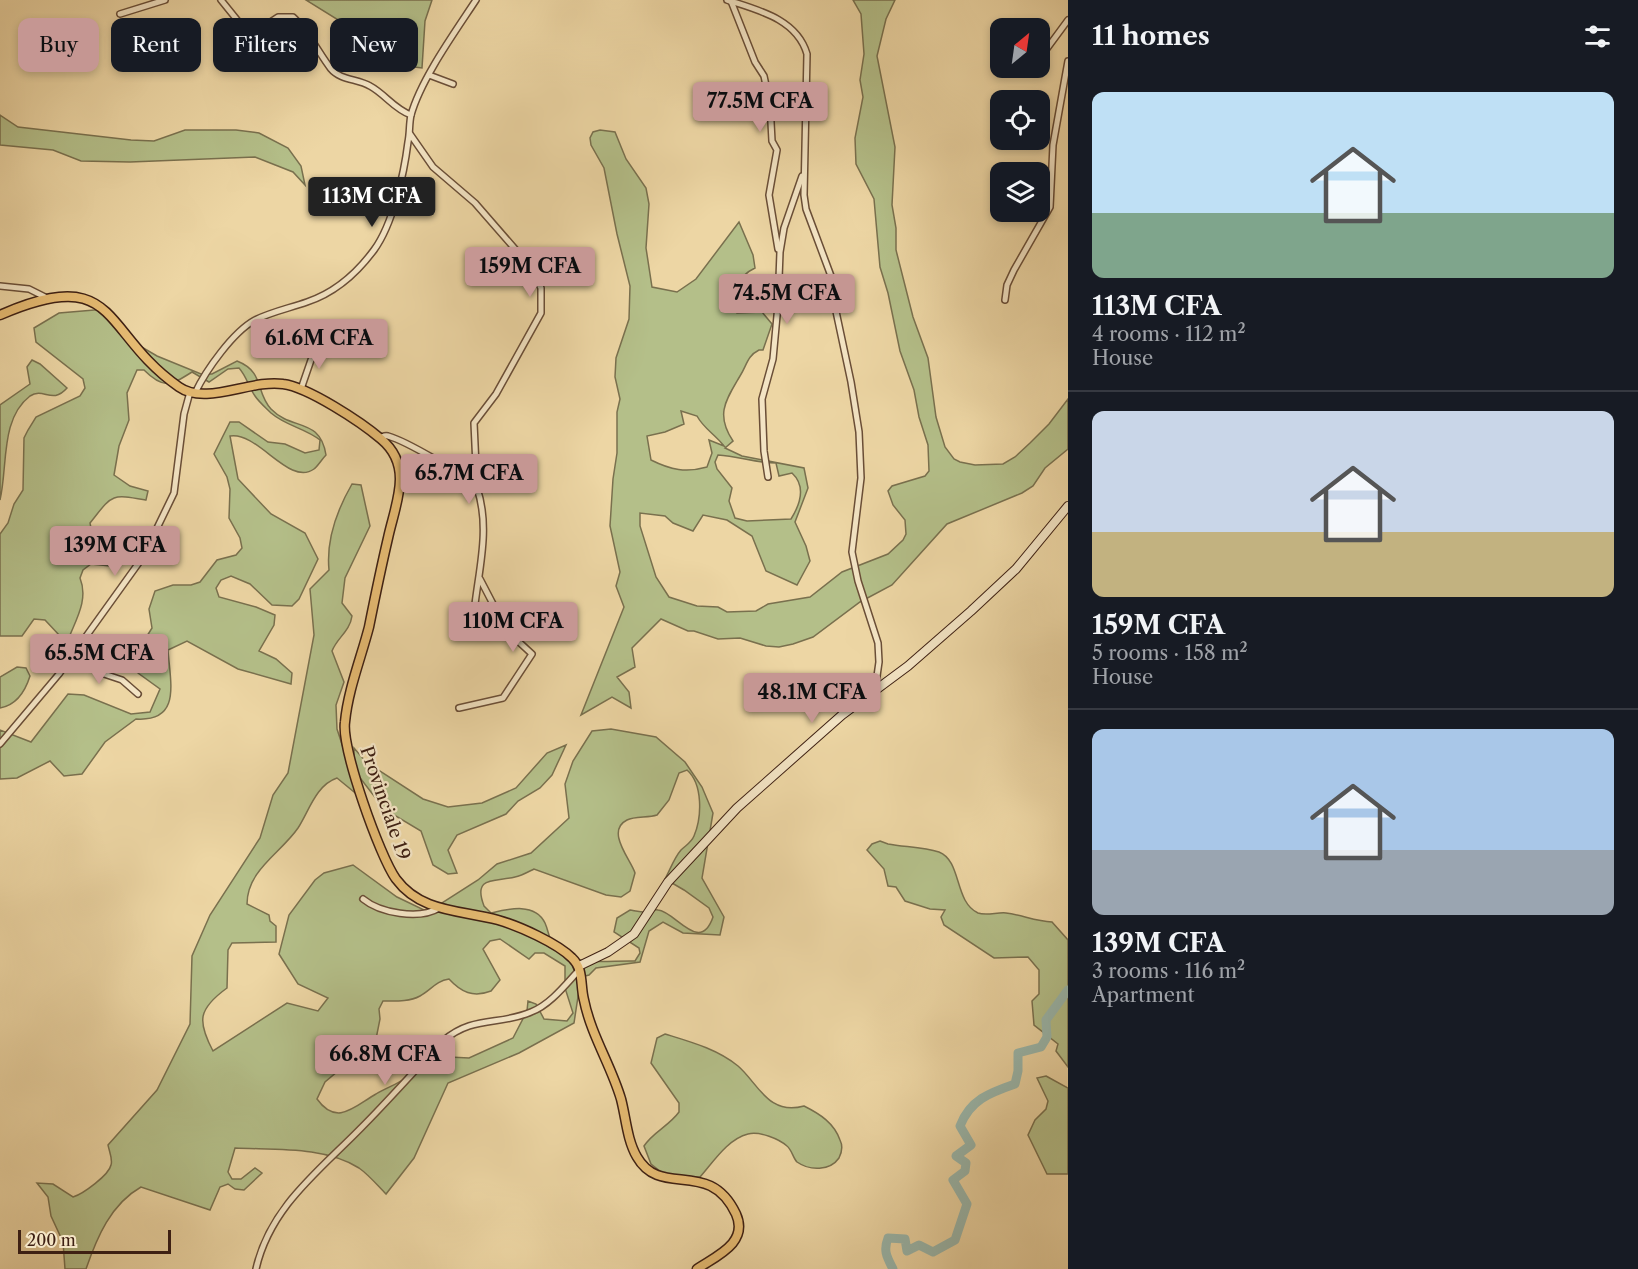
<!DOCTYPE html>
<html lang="en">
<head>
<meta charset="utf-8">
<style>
	:root { --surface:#171b24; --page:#20242c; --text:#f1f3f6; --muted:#9ea1a6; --line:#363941; --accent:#c59692 }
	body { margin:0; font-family:"Libre Caslon Text",serif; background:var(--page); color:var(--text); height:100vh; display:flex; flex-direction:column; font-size:22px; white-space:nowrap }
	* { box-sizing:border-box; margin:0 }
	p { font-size:20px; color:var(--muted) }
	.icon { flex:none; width:33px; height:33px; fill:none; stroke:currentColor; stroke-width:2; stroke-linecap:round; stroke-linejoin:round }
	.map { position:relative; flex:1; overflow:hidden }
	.details { display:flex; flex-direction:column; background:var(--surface); width:570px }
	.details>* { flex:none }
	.top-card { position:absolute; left:18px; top:18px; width:570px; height:54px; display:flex; gap:12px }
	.needle { width:39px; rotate:29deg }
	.buttons { position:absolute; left:990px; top:18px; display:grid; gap:12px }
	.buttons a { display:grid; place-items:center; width:60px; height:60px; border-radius:12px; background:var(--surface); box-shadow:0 3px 9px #0003; font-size:30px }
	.scale { position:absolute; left:18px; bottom:15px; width:153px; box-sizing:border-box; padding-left:6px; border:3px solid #3e2013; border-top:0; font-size:16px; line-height:21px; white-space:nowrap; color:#3e2013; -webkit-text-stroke:4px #f3e4c4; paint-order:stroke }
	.price { position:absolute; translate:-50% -51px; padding:0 14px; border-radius:6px; background:var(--accent); color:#111; font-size:20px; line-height:39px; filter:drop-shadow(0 2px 3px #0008) }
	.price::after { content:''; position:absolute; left:50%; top:36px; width:18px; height:14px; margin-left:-9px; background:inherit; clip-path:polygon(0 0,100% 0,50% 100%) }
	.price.selected { background:#222; color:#fff }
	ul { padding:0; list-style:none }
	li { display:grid; align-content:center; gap:12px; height:318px; padding:0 24px }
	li+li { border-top:2px solid var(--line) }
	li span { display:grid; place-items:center; height:186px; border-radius:12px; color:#555 }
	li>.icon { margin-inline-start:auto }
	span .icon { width:108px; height:108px; fill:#fffc; stroke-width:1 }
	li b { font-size:26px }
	h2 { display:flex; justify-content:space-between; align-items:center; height:72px; padding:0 24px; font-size:26px }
	.tag { padding:0 21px; border-radius:12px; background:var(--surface); box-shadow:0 3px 9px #0003; font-size:21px; line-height:54px }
	.tag.selected { background:var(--accent); color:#111 }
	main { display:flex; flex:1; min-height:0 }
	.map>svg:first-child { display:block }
	.green { fill:#b4bf89; stroke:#79704e; stroke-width:1.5; fill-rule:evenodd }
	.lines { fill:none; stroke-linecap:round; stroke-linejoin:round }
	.river { stroke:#9ab8ad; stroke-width:9 }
	.street-casing { stroke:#6a4e37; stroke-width:8 }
	.secondary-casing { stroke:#3e2013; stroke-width:10 }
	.primary-casing { stroke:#3e2013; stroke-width:11 }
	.street { stroke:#f3e4c4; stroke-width:5 }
	.secondary { stroke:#f3e4c4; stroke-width:8 }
	.primary { stroke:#e6bb72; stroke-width:8 }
	.labels { text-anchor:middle; stroke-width:4.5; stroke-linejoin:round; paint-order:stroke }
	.street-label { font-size:18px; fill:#3e2013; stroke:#f3e4c4 }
</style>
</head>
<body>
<main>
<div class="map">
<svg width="1068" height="1269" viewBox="0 0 1068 1269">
	<rect width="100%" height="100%" fill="#edd6a4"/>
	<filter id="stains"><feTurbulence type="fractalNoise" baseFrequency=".00333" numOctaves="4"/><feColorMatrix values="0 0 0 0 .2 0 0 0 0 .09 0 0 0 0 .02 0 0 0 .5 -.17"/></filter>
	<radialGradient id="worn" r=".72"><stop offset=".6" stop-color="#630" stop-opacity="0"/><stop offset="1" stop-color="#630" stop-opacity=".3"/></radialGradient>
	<g class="green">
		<polygon points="306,0 432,0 425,21 422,68 406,66 389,44 364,36"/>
		<path d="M853 0H895L886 19 877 56 895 147 892 205 896 228V250L913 317 928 358 936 417 945 447 954 459 960 462 975 465 1003 464 1015 457 1030 443 1049 424 1068 399V449L1045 468 1033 486 1022 493 947 524 892 585 860 602 813 637 793 644 779 647 766 646 740 638 718 639 694 631H688L661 619 632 648 635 667 617 677 629 692 631 708 612 697 581 715 624 607 616 586 620 572 610 526 613 479 617 453V412L620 399 615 377 616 358 629 319 630 286 617 234 604 168 591 145 590 138 593 132 600 130 615 132 626 159 646 188 649 204 646 248 652 287 677 292 696 279 739 222 753 255 755 268C734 278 737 292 737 313L762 312 772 324 763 350H759C747 356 747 365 740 376 726 400 715 414 733 441L725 448 742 456 804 468 808 488 795 522 806 546 810 561 797 585 766 571 752 536 727 520 703 515 693 531 673 523 665 516 640 513V526L656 577 669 597 697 606 718 607 727 612 756 611 768 604 810 597 842 572 888 554 903 540 906 534 905 520 893 505 888 491 892 486 925 476 929 471 928 445 919 417 914 390 900 351 888 293 880 267 874 199 856 164 855 138 863 97 860 80 864 54 861 14ZM681 411 697 416C704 429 715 434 724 446L709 440 712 453 707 467C686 473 671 470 651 460L647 436 665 432 684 424ZM718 455C738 456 756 463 776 463L779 476 792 473C806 486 801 503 791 519L747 521 735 518 729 501 732 488 717 469 715 462Z"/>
		<polygon points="0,115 18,127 131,140 154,141 185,130 236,130 259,133 288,148 301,166 305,185 293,172 255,157 130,162 81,161 53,150 0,145"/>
		<path d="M106 309 133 342 157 356 201 374H212L237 361C265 372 255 392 271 409 292 431 320 417 326 455 322 459 318 466 314 469 289 487 258 431 230 436L238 479 271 514 305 533 318 559 299 599 292 606 272 605 250 584 231 576 221 580 216 588 219 597 256 607 275 615 274 625 259 651 276 659 292 673 291 684 238 669 187 641 168 650C170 682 182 722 136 719L105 742 82 774 64 776 50 761 17 778 0 779V730L31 742 68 694 84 695 131 714 150 712 160 689 138 673 132 660 152 628 149 609 155 591 173 585H191L200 582 217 560 236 555 242 548 240 538 229 518 230 489 227 477 214 454 230 422H239L268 442 285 444 305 453 319 450 320 440C305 428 286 426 271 413 266 408 259 402 255 396 248 386 247 377 239 368L228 369 209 382 192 372C170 386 163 389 144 370H137L127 393 129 420 119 446 114 475 130 486 148 491 146 500C110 494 113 494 90 523L92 533 116 550 117 559 110 566 91 564 83 570 80 578C88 598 78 616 70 635L60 636 45 620 34 619 22 636H0V534L8 523 14 504 23 490 24 438 28 430 36 417 80 396 85 388 83 379 36 342 34 328 59 313Z"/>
		<path d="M32 360 40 364 67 388C52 405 44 387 30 396 0 419 8 466 0 500V405L30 384 27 367Z"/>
		<path d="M352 484 361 485 370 526 345 578 342 603 352 616C350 631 337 638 332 651L344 682 336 705 337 729 359 796 337 778C316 785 309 811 298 828 281 853 247 870 247 904L269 915 270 921 276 926V942L232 943 228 950 227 988C198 1009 197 1021 213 1051L287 1003 318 1011 328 998 298 984 279 954 289 915 315 880 324 873 353 865 397 897 428 912 478 880 497 864 531 853 569 818 565 784 573 761 592 731 611 729 656 737 685 762 702 787 713 813 702 878 724 917 720 935 683 933 663 922 649 931 640 962 596 968 589 975 581 977 574 1023 519 1053 448 1083 414 1158 386 1194C378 1186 369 1175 359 1168 325 1146 274 1150 235 1148L228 1172 232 1179H241L255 1168 262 1173 244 1190 235 1189 228 1184 220 1187 210 1210 141 1187C111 1204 97 1237 86 1269H65L63 1242 51 1216 48 1197 37 1183 53 1184 73 1197C83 1194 109 1175 111 1165 113 1159 109 1151 108 1145L157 1090 190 1024 192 956 210 915 260 838 273 795 288 773 314 635 310 589 329 570C326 539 337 510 352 484ZM687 770C703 784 702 817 694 836 691 843 686 845 681 850 674 858 670 870 665 879L684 890 709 908 713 917C700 955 675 911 658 910 654 909 654 911 649 912 643 913 636 911 630 910L617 918 614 932 639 948 640 953 635 961C610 960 580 967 559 951 548 942 550 934 545 923 535 902 508 909 491 913L484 906C472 875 496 882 515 877 521 876 528 872 534 869L606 895 621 897 630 891 635 873C631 860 605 831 627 820 635 816 648 818 657 815L669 800 679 773ZM500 939 529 959 535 953H544L565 966V988L573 1013 567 1021 544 1019 536 1004 528 1001 527 1011 513 1038 469 1058 429 1056C421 1063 414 1072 405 1078 397 1085 385 1088 376 1094 355 1106 337 1127 317 1099L325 1082 376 1039 380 1019 379 1009 383 1001C395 1001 409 1002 420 996 431 990 436 981 449 979 461 992 473 998 491 991L500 980 483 949 490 941Z"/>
		<path d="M17 667 26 668 30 676C25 692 17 705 0 708V677Z"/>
		<polygon points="566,745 552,775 540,788 518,801 506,814 457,835 448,850 457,873 448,874 433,865 421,831 384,809 354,770 354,748 366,762 423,799 448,807 482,803 516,788 547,753"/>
		<path d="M880 841 888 844C904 847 923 847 939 852 962 861 954 902 978 913 986 916 998 912 1006 913 1022 915 1035 921 1052 922L1068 940V1067L1056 1051 1058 1044 1034 1025 1032 1001 1039 994V970L1028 957 994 958 944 925 941 917 945 910 930 909 905 901 896 887 888 886 884 869 867 850 872 844Z"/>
		<path d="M665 1034C691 1042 717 1049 738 1066 758 1083 768 1116 804 1106 820 1114 834 1123 840 1140 843 1146 842 1152 839 1158 830 1171 810 1171 797 1162 793 1158 792 1150 787 1146 779 1139 760 1131 748 1134 728 1139 714 1161 700 1177L670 1179 651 1164 644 1146C653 1132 669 1126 679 1112V1103L651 1063 657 1038Z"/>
		<polygon points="1046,1076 1068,1088 1068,1174 1047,1174 1028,1135 1035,1120 1046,1109 1048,1101 1037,1078"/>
	</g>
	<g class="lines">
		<path class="river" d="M893 1269C887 1257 883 1251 888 1238L905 1239 907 1251 919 1245 933 1252 955 1240 967 1204 953 1180 965 1171 966 1163 956 1156 971 1145 960 1126C970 1100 989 1093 1015 1084L1018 1071V1053L1041 1047 1047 1037 1046 1020 1068 990"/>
		<g class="street-casing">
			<g id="street">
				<path d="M221 0 238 21 255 32 278 17H293C309 32 318 52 331 69 340 80 358 79 370 86 385 94 394 109 411 115"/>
				<path d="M727 0C758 10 797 19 807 54L804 195 806 209 831 276 834 302 851 382 859 432 861 478 852 552 858 581 878 643 879 662 875 690"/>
				<polyline points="731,1 755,62 764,76 770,104 772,141 777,150 769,195 778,249"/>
				<polyline points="120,14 165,0"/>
				<polyline points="1040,58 1068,20"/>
				<polyline points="429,75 453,84"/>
				<polyline points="410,134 433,167 475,203 529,265 541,288 541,313 496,394 474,423 477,488"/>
				<polyline points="0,286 29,289 47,298"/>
				<polyline points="1005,300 1007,285 1014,270 1050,207 1053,145 1068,61"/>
				<polyline points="301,389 311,360 324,343"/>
				<path d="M195 393C206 370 233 332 255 320 271 312 290 308 307 302 334 293 357 273 374 250 393 224 404 174 408 142 410 133 409 124 411 115 421 79 455 32 476 0"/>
				<path d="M379 438C383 437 384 435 388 436 406 441 465 475 477 488 491 529 478 572 474 613"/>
				<polyline points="768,477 764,451 762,399 773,359 778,305 780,252 784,228 802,176"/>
				<polyline points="69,660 81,658 93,660 101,673 122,680 138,694"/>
				<polyline points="459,708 503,698 532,654 507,631 480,579"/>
				<polyline points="0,744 59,674 143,557 174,493 184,414 190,392"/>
				<path d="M363 899C380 913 419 920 439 908"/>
				<path d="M256 1269C270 1207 319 1171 361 1128 389 1100 415 1070 443 1041 473 1015 499 1026 531 1012 550 1005 566 984 580 969"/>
			</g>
		</g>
		<g class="secondary-casing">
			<polyline id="secondary" points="579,966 608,952 634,934 668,882 737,808 842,715 908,666 971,611 1016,569 1068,506"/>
		</g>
		<g class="primary-casing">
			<path id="primary" d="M0 315C120 263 100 332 179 387 206 406 251 379 283 384 308 387 361 422 381 439 393 449 400 463 400 479 400 498 392 519 388 538 381 568 375 597 369 627 361 658 348 690 345 722 341 748 380 857 396 879 421 913 462 910 498 920 519 926 557 943 572 958 584 969 580 985 584 1000 591 1035 611 1065 621 1099 626 1118 627 1140 637 1157 661 1199 709 1157 736 1214 749 1243 716 1256 697 1269"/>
		</g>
		<use href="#street" class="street"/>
		<use href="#secondary" class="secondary"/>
		<use href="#primary" class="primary"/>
	</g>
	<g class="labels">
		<g class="street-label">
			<text transform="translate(385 803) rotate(71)" y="6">Provinciale 19</text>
		</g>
	</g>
	<rect width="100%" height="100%" filter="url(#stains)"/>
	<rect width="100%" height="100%" fill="url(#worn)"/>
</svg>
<div class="buttons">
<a><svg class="needle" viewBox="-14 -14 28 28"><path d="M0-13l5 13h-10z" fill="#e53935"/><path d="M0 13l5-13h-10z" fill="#9ea1a6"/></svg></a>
<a><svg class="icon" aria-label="locate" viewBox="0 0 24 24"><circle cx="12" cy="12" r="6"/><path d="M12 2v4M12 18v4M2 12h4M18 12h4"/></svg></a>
<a><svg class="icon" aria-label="layers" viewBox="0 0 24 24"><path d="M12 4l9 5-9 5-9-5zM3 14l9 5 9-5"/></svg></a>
</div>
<div class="scale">200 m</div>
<b class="price" style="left:760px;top:133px">77.5M CFA</b>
<b class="price selected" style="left:372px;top:228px">113M CFA</b>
<b class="price" style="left:530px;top:298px">159M CFA</b>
<b class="price" style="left:787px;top:325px">74.5M CFA</b>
<b class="price" style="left:319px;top:370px">61.6M CFA</b>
<b class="price" style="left:469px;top:505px">65.7M CFA</b>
<b class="price" style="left:115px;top:577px">139M CFA</b>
<b class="price" style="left:513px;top:653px">110M CFA</b>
<b class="price" style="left:99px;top:685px">65.5M CFA</b>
<b class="price" style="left:812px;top:724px">48.1M CFA</b>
<b class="price" style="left:385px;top:1086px">66.8M CFA</b>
<div class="top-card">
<a class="tag selected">Buy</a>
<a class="tag">Rent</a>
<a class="tag">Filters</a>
<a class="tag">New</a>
</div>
</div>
<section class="details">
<h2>11 homes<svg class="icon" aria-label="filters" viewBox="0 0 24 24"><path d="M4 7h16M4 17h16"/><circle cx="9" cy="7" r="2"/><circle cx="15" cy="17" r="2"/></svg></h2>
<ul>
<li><span style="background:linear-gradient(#bfe0f5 65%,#7fa58c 0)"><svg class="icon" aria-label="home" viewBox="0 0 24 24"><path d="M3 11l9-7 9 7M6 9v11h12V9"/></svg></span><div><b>113M CFA</b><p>4 rooms · 112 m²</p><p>House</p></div></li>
<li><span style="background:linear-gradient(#c9d6e8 65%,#c2b280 0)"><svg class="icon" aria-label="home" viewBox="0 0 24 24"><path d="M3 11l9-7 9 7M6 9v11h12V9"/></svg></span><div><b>159M CFA</b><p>5 rooms · 158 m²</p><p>House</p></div></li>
<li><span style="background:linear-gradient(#a9c7e8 65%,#9aa5b1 0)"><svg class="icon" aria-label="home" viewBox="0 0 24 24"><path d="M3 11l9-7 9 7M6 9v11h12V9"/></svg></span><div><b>139M CFA</b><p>3 rooms · 116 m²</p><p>Apartment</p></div></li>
</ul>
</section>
</main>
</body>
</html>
